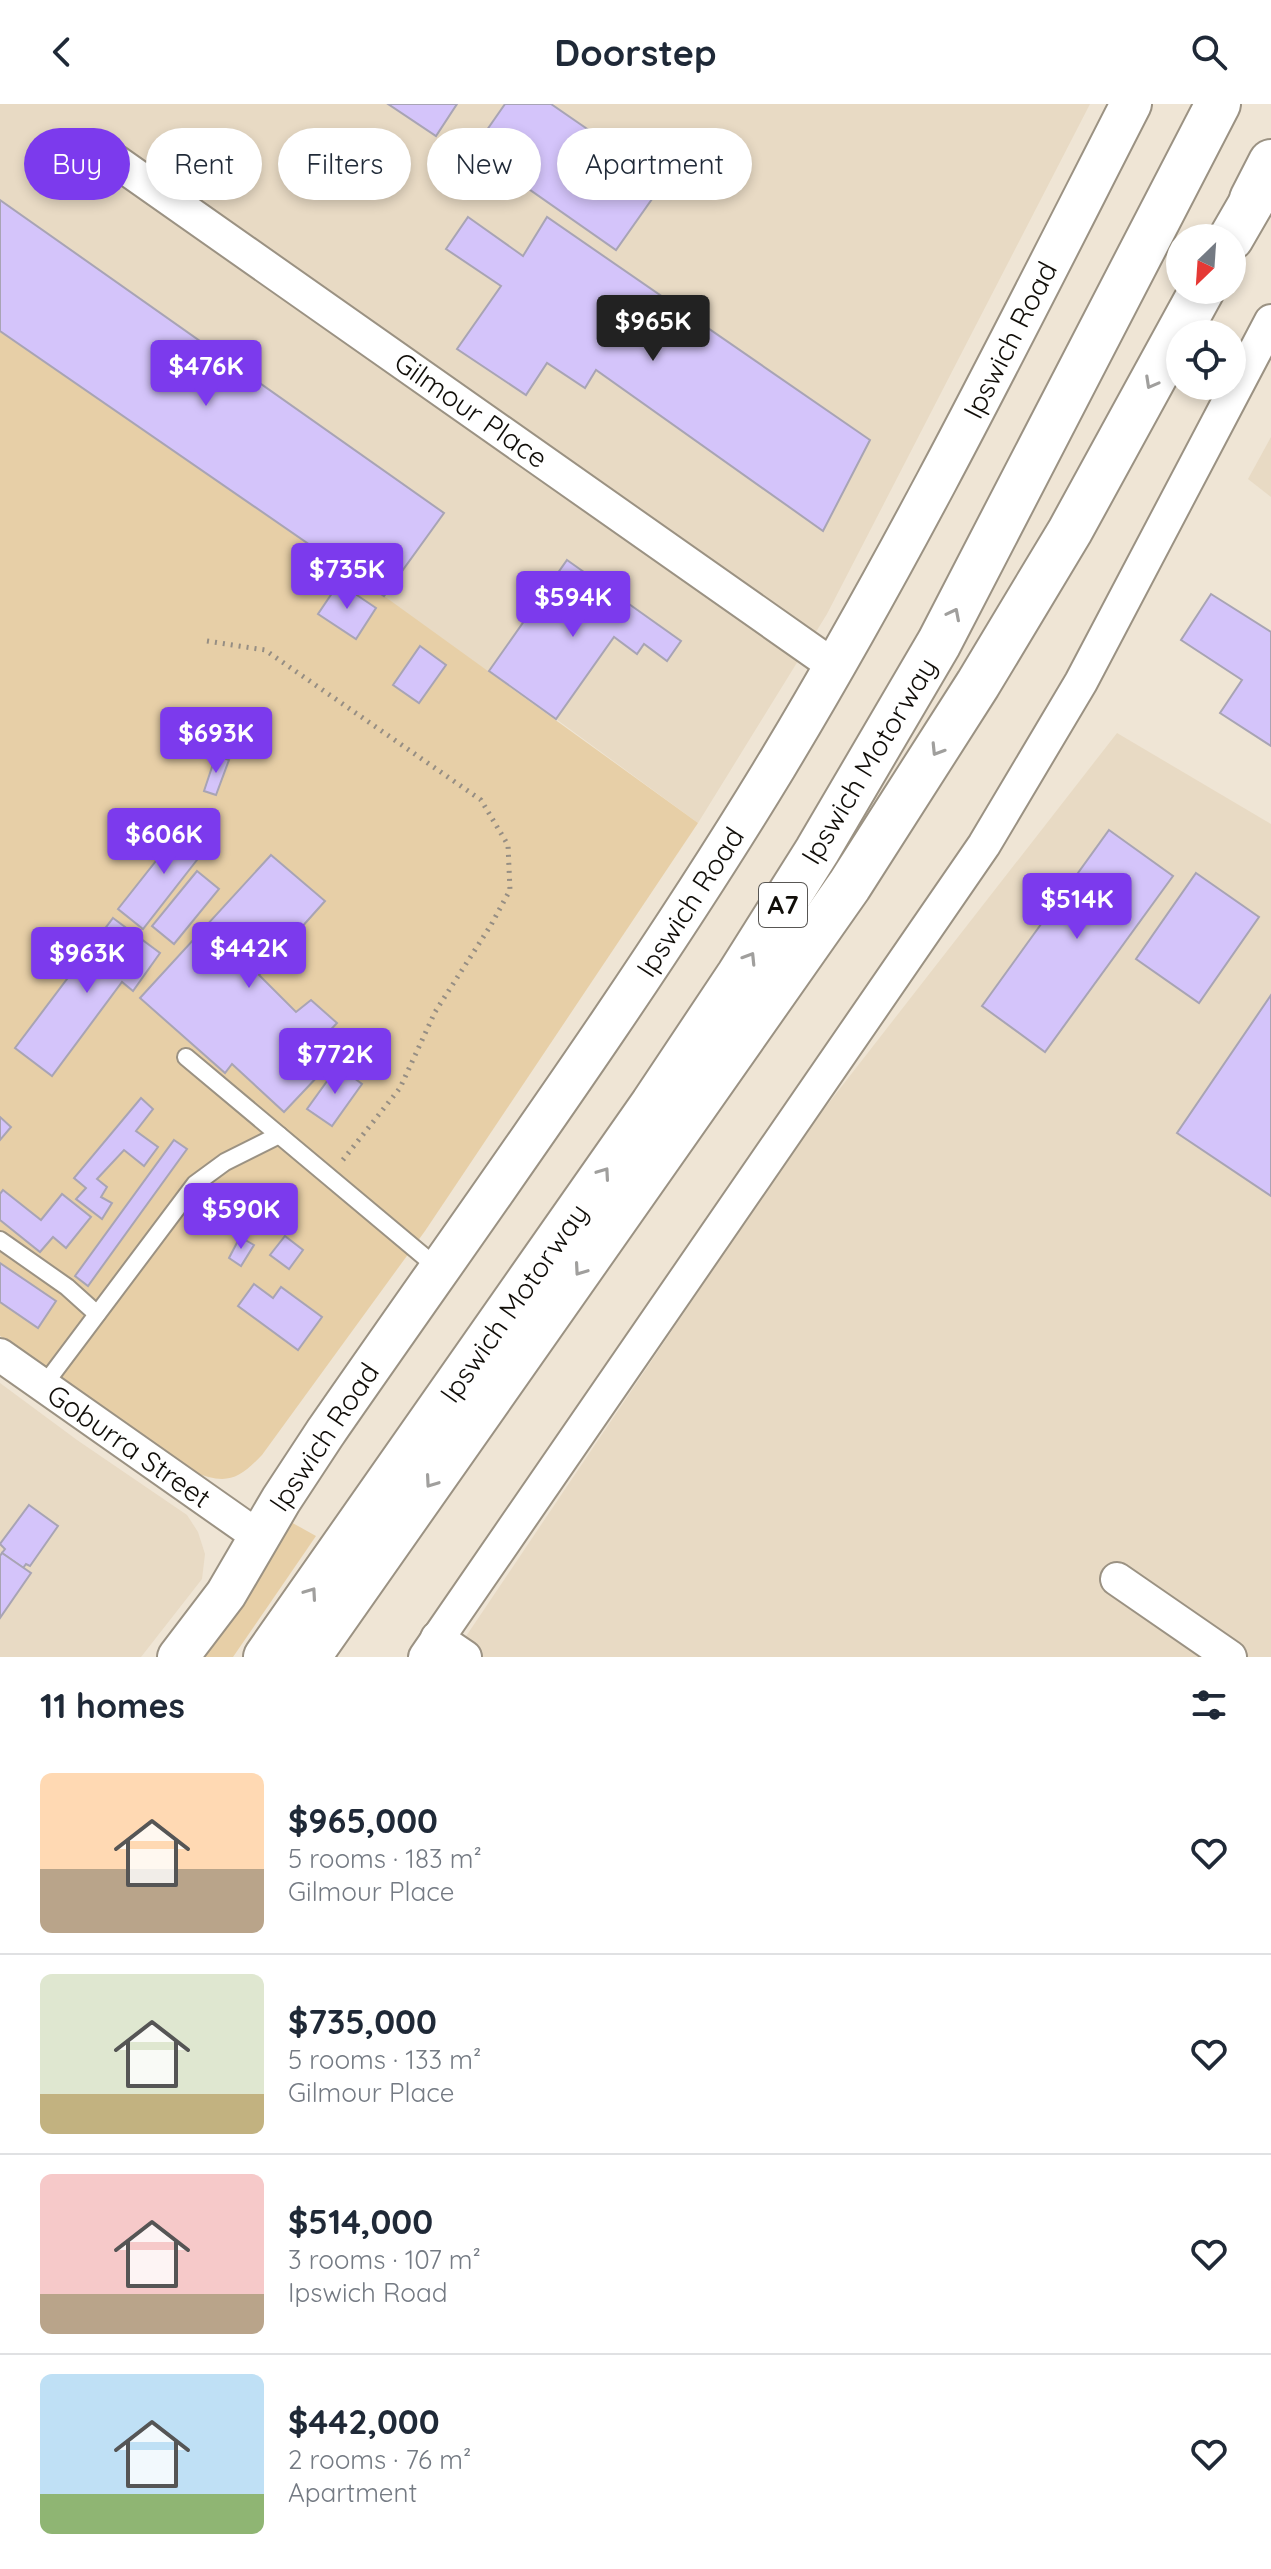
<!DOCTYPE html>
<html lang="en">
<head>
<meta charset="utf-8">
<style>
	:root { --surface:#fff; --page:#f2f2f3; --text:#1f2937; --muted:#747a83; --line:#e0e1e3; --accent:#7c3aed }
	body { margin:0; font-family:Quicksand,sans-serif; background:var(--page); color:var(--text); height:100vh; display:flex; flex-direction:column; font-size:30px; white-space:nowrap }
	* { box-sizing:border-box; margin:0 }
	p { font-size:26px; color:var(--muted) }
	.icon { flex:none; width:44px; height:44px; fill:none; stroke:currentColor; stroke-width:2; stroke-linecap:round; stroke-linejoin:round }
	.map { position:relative; height:1553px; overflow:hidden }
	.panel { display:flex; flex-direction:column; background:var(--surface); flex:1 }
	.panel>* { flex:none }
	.top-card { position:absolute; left:24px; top:24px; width:800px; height:72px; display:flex; gap:16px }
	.needle { width:52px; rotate:205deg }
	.fabs { position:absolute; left:1166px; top:120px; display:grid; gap:16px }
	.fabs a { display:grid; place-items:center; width:80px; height:80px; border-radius:50%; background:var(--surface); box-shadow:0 4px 12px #0003; font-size:40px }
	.price { position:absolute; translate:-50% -68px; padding:0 18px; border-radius:8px; background:var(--accent); color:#fff; font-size:26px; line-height:52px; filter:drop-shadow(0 2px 4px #0008) }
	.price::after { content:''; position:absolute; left:50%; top:48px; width:24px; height:18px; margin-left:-12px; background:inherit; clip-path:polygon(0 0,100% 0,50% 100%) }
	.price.active { background:#222; color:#fff }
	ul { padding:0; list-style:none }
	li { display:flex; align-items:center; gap:24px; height:200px; padding:0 40px }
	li+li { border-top:2px solid var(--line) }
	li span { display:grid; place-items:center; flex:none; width:224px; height:160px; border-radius:12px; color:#555 }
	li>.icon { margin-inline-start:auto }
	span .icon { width:96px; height:96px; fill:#fffc; stroke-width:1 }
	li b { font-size:34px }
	h2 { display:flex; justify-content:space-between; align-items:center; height:96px; padding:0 40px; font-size:34px }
	.chip { padding:0 28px; border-radius:36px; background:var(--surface); box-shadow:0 4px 12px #0003; font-size:28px; line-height:72px }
	.chip.active { background:var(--accent); color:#fff }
	header { display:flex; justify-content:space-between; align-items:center; height:104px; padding:0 40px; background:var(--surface); font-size:36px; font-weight:700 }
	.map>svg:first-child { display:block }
	.built { fill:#e8dac4 }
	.green { fill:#e7cfa7 }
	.building { fill:#d4c4fa; stroke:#a8a4b4; stroke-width:2 }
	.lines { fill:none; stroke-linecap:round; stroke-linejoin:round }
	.service-casing { stroke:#9b9283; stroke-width:20 }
	.minor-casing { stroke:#9b9283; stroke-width:36 }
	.tertiary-casing { stroke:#9b9283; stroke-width:44 }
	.trunk-casing { stroke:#9b9283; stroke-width:48 }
	.motorway-casing { stroke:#9b9283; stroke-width:48 }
	.path { stroke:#968e83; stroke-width:5; stroke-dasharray:2 6; stroke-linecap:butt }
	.service { stroke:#fff; stroke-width:16 }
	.minor { stroke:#fff; stroke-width:32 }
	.tertiary { stroke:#fff; stroke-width:40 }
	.trunk { stroke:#fff; stroke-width:44 }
	.motorway { stroke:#fff; stroke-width:44 }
	.oneway { stroke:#a09f9d }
	.labels { text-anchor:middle; stroke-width:7; stroke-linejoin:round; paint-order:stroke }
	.shield { fill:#fff; stroke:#585653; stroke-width:2 }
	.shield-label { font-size:26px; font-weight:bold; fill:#110e09 }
	.street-label { font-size:28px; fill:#110e09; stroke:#fff }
</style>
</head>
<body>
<header><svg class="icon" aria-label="back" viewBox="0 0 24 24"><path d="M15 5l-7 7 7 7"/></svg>Doorstep<svg class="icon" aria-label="search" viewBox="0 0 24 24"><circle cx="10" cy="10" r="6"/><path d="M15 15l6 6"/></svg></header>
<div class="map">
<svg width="1271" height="1553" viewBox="0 0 1271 1553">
	<rect width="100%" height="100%" fill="#efe5d5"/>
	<g class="built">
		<polygon points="0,0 1090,0 827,510 698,719 556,615 0,227"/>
		<polygon points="1271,333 1271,393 1248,375"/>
		<polygon points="1117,629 1271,720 1271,1553 452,1553 803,1032"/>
		<polygon points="0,1279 77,1336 187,1411 198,1428 205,1450 202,1475 141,1553 0,1553"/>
	</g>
	<g class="green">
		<path d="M0 227 384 492 698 719 425 1127 262 1351C237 1377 226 1381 191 1367L0 1232Z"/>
		<polygon points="289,1417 316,1432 233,1553 193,1553"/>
	</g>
	<g class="building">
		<polygon points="388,0 457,0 436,32"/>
		<polygon points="505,0 551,0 664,78 616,146 473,46"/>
		<polygon points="0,96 444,409 384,492 0,227"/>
		<polygon points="468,113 523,152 547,113 870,336 823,427 596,266 585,284 547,259 526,291 457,245 501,182 446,145"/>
		<polygon points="567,456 681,537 667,557 644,540 637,550 614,533 556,615 489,567"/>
		<polygon points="339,479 376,504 356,535 318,510"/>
		<polygon points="1211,490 1271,528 1271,642 1220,609 1242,576 1181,536"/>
		<polygon points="420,542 446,561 419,599 393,581"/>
		<polygon points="216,651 229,656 216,691 204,687"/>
		<polygon points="186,719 211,738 143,825 118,805"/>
		<polygon points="1109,726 1173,772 1045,948 982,902"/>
		<polygon points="271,751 325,797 259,871 296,908 311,896 337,919 322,935 338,951 284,1008 232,960 225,969 140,894"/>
		<polygon points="197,767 219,785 174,840 152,822"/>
		<polygon points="1196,769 1259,813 1199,899 1136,855"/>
		<polygon points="113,814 160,849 133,887 122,878 52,972 15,944"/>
		<polygon points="1271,891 1271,1092 1177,1029"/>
		<polygon points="338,962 362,980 332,1022 307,1005"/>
		<polygon points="141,994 153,1005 136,1027 158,1043 144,1062 124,1046 97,1075 107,1083 101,1093 112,1099 102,1115 76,1095 86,1084 74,1074"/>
		<polygon points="0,1013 11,1023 0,1036"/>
		<polygon points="174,1036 187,1045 88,1182 75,1172"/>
		<polygon points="3,1086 41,1116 62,1090 91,1113 66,1144 53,1133 40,1148 0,1116 0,1090"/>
		<polygon points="285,1132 303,1146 289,1165 270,1151"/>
		<polygon points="240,1133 254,1141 241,1162 229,1154"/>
		<polygon points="0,1159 56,1197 38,1224 0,1198"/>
		<polygon points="254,1180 273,1194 281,1183 322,1213 298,1246 238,1202"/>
		<polygon points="29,1401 58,1422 30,1462 26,1460 23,1464 2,1449 5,1445 0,1440"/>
		<polygon points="2,1449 31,1469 0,1514 0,1452"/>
	</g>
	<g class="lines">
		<g class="service-casing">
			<g id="service">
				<polyline points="186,953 439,1165"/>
				<polyline points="0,1136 67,1183 97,1210"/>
				<polyline points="44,1281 195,1080 225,1058 279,1031"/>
			</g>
		</g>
		<g class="minor-casing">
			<g id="minor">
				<polyline points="107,51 834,562"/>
				<polyline points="0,1251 259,1433"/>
				<polyline points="1117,1475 1230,1553"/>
				<polyline points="437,1534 465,1553"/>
				<polyline points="425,1553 984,741 1081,578 1271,217"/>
			</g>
		</g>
		<g class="tertiary-casing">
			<path id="tertiary" d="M178 1553 226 1490 281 1396 325 1329C478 1108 637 891 776 662 906 447 1017 223 1131 0"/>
		</g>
		<g class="trunk-casing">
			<g id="trunk">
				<polyline points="1231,134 1271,65"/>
				<polyline points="266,1553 653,1000 739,871 817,747 939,539 1218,0"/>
				<polyline points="308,1553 849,782 978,580 1070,427 1202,186"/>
			</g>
		</g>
		<g class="motorway-casing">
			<polyline id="motorway" points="1252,95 1271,58"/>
		</g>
		<polyline class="path" points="207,537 265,546 481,696 508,741 510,786 491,821 435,908 400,984 342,1057"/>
		<use href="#service" class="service"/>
		<use href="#minor" class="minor"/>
		<use href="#tertiary" class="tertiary"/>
		<use href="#trunk" class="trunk"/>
		<use href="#motorway" class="motorway"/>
	</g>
	<defs><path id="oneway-chevron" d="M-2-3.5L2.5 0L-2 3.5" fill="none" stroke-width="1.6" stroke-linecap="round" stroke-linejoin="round" transform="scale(2)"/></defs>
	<g class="oneway">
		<use href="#oneway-chevron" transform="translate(1151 279) rotate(119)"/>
		<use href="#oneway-chevron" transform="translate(954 510) rotate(-63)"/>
		<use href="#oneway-chevron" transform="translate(937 646) rotate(122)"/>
		<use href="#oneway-chevron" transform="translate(750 854) rotate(-58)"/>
		<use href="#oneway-chevron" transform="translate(604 1069) rotate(-55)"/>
		<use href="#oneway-chevron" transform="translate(580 1166) rotate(125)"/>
		<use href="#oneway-chevron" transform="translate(431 1378) rotate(125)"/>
		<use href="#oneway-chevron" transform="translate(311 1489) rotate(-55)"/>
	</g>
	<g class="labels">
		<rect class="shield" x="759" y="779" width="48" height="44" rx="6"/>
		<g class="shield-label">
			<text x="783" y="810">A7</text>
		</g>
		<g class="street-label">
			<text transform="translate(1010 236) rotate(-63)" y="10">Ipswich Road</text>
			<text transform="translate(471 306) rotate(35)" y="10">Gilmour Place</text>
			<text transform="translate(869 657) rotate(-59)" y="10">Ipswich Motorway</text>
			<text transform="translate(690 798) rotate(-57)" y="10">Ipswich Road</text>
			<text transform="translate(514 1199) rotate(-55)" y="10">Ipswich Motorway</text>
			<text transform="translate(324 1333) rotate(-56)" y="10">Ipswich Road</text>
			<text transform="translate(129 1342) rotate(35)" y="10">Goburra Street</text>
		</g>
	</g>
</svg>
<div class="fabs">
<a><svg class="needle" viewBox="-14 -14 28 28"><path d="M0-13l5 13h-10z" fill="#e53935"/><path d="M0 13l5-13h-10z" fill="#747a83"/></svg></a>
<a><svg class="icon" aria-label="locate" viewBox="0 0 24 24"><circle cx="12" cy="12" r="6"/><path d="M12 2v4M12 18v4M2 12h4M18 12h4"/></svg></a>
</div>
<b class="price active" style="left:653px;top:259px">$965K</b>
<b class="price" style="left:206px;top:304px">$476K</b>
<b class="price" style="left:347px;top:507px">$735K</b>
<b class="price" style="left:573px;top:535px">$594K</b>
<b class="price" style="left:216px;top:671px">$693K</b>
<b class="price" style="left:164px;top:772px">$606K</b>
<b class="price" style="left:1077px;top:837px">$514K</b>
<b class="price" style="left:249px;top:886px">$442K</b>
<b class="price" style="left:87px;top:891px">$963K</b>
<b class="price" style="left:335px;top:992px">$772K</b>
<b class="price" style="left:241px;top:1147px">$590K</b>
<div class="top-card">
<a class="chip active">Buy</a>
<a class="chip">Rent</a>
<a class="chip">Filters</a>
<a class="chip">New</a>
<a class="chip">Apartment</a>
</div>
</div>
<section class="panel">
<h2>11 homes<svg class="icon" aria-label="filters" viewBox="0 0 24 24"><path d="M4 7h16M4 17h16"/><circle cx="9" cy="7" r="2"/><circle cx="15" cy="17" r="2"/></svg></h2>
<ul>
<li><span style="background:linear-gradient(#ffd9b3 60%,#b9a48a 0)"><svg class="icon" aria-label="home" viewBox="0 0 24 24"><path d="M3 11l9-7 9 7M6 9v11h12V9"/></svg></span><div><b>$965,000</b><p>5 rooms · 183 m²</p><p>Gilmour Place</p></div><svg class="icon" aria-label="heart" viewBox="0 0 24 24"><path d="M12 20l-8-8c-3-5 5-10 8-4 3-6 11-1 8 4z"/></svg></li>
<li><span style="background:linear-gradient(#dfe7d0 75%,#c2b280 0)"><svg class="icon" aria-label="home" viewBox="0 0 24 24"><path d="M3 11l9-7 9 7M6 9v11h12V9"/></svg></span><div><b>$735,000</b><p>5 rooms · 133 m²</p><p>Gilmour Place</p></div><svg class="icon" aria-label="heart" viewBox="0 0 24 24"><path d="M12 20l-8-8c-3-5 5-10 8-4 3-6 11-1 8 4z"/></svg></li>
<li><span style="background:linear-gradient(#f6c9c9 75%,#b9a48a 0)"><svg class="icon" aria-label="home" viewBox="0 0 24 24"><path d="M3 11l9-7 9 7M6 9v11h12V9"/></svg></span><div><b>$514,000</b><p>3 rooms · 107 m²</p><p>Ipswich Road</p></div><svg class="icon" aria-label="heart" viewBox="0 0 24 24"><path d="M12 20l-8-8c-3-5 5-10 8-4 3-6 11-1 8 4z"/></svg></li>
<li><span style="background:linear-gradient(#bfe0f5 75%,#8fb573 0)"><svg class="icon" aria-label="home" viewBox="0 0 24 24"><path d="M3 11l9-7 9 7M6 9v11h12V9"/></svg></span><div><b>$442,000</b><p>2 rooms · 76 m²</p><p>Apartment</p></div><svg class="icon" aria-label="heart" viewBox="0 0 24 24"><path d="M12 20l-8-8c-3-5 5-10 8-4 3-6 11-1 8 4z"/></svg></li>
</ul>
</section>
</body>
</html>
